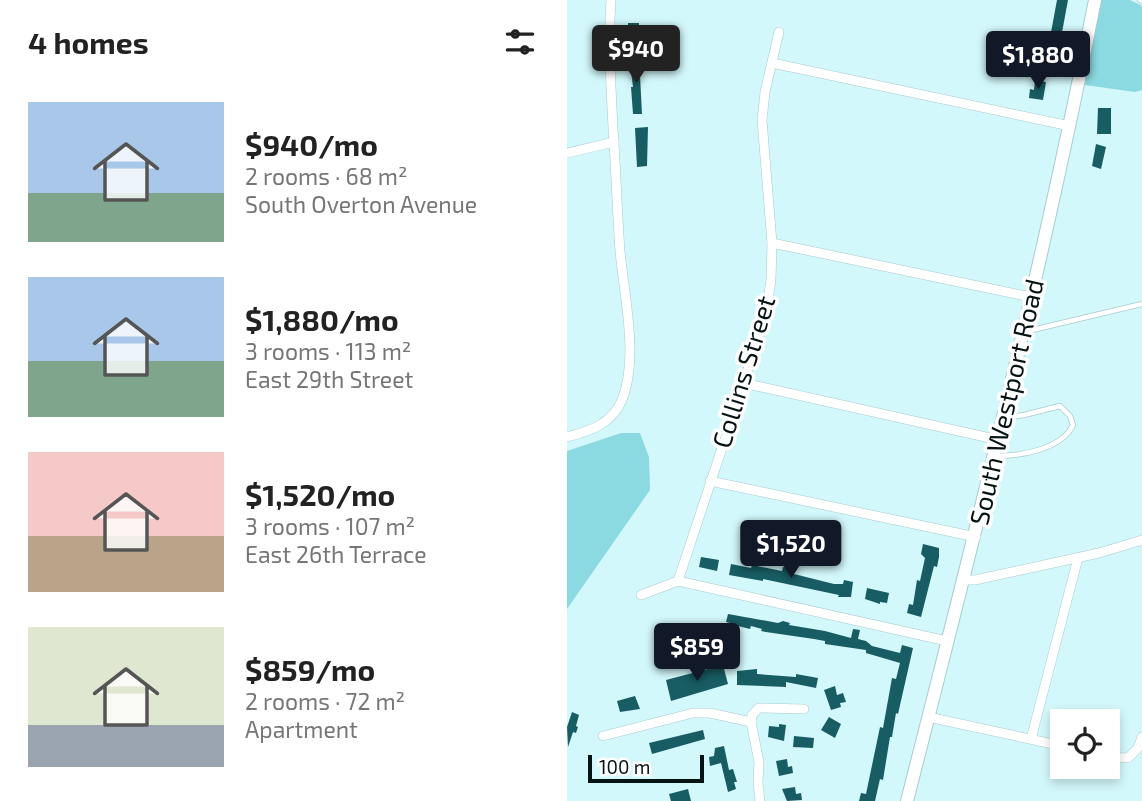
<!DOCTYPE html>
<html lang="en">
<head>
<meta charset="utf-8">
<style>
	:root { --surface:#fff; --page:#f6f6f6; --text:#222; --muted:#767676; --accent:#111827 }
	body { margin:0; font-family:"Exo 2",sans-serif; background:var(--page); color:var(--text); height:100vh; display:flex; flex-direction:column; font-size:26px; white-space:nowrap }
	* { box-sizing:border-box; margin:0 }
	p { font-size:23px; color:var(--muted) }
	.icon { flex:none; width:38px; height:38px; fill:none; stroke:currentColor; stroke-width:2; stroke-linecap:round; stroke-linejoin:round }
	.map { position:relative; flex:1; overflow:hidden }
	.panel { display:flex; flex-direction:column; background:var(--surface); width:567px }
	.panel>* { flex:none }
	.controls { position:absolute; left:483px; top:709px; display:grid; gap:14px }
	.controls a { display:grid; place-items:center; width:70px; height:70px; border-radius:0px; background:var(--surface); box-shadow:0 4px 10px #0003; font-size:35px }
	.scale { position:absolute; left:21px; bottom:18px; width:116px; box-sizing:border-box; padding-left:7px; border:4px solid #061314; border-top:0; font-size:19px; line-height:24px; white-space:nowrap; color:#061314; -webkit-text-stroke:5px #fff; paint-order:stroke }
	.price { position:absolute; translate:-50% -60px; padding:0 16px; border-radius:7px; background:var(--accent); color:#fff; font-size:23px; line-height:46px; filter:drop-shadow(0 2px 4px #0008) }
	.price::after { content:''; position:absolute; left:50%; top:42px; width:21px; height:16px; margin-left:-10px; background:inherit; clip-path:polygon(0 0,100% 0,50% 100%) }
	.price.on { background:#222; color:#fff }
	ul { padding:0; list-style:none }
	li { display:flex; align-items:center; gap:21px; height:175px; padding:0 28px }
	li span { display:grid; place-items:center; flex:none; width:196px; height:140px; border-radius:0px; color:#555 }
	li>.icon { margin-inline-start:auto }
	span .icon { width:84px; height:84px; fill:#fffc; stroke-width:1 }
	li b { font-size:30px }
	h2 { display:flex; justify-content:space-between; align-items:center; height:84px; padding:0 28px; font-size:30px }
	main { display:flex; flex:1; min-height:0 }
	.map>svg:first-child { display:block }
	.green { fill:#8bd9e1 }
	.building { fill:#185d63 }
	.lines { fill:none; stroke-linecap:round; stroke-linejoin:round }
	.lane-casing { stroke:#a7cbce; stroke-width:6 }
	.street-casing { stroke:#a7cbce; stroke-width:10 }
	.secondary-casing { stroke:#a7cbce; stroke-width:14 }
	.lane { stroke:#fff; stroke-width:4.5 }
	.street { stroke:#fff; stroke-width:9 }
	.secondary { stroke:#fff; stroke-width:12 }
	.labels { text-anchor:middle; stroke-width:7; stroke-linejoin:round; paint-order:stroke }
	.street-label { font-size:26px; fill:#061314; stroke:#fff }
</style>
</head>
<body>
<main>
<section class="panel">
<h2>4 homes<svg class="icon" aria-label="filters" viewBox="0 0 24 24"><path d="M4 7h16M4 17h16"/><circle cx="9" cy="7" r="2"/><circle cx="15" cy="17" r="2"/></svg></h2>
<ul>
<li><span style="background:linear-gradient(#a9c7e8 65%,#7fa58c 0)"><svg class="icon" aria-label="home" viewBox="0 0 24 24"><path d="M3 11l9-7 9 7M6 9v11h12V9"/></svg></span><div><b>$940/mo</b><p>2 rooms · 68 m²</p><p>South Overton Avenue</p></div></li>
<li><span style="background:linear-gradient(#a9c7e8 60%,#7fa58c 0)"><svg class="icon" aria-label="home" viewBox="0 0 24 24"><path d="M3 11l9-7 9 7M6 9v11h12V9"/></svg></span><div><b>$1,880/mo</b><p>3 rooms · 113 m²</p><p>East 29th Street</p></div></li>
<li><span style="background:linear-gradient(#f6c9c9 60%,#b9a48a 0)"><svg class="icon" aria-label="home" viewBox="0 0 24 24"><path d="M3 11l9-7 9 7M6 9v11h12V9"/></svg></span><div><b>$1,520/mo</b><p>3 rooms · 107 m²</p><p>East 26th Terrace</p></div></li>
<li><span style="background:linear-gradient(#dfe7d0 70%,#9aa5b1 0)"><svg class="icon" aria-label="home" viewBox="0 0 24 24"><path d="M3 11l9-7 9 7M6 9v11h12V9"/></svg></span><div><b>$859/mo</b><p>2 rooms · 72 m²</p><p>Apartment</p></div></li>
</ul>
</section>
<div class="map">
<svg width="575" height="801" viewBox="0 0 575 801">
	<rect width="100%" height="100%" fill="#d3f8fb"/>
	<g class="green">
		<polygon points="533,0 563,0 575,6 575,90 568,92 518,85"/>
		<polygon points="54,433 73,433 82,457 83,490 0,609 0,451"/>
	</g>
	<g class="building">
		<polygon points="490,0 501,0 494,38 491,37 484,68 474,65 479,42 482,43"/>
		<polygon points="61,23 72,23 72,33 77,33 77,41 65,41 64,36 61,36"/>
		<polygon points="62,56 72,56 75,114 66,114 64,87 66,87"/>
		<polygon points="468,80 479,82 476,100 462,98 463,89 467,90"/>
		<polygon points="531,108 544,108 544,134 530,134"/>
		<polygon points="81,127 80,166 70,167 68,128"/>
		<polygon points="529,144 539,147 534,169 525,166"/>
		<polygon points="356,544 372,548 372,557 370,567 367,566 354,617 340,613 342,604 346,605 350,580 353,581 358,558 354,554"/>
		<polygon points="134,557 152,560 150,571 132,567"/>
		<polygon points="164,564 184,568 185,565 215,571 216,567 222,568 223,573 267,584 276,584 277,580 286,582 284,597 271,597 272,595 196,579 196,581 162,575"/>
		<polygon points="300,588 322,593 320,603 313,602 313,604 298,599"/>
		<polygon points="161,614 211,623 216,621 223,623 222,625 258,631 284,638 286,629 293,630 291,639 299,641 305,646 333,653 335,645 346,648 331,714 329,713 325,737 323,737 316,780 313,779 308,801 292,801 294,793 299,794 313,727 316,728 325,678 329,679 333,663 299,653 299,650 258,644 258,641 247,639 199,632 194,631 195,629 184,626 183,629 171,626 171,625 159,622"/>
		<polygon points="156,665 161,684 104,701 99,680"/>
		<polygon points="190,669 190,674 229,677 229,674 251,678 249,688 219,682 219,687 170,685 170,671"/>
		<polygon points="268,686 270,695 276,693 279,702 273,703 274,707 264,710 257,690"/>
		<polygon points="68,696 73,709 53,712 50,701"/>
		<polygon points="5,712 12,715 9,726 11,727 9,733 6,732 1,747 0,727"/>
		<polygon points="262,717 274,724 268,738 254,730"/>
		<polygon points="212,724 219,725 217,741 201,737 202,726 212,727"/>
		<polygon points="136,730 138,739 85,754 82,743"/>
		<polygon points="227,736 247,738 246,748 226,747"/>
		<polygon points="157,746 162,770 166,769 170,782 167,782 169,789 161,792 154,763 143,766 142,757 147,756 148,748"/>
		<polygon points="220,759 221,767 225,766 226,773 212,776 209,761"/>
		<polygon points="228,787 229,794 234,793 235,800 220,801 215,789"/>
		<polygon points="121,789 124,801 104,801 102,794"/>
	</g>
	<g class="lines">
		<g class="lane-casing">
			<g id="lane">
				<polyline points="573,0 575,1"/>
				<polyline points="457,332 575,304"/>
				<path d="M430 456C454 456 495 449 506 425L503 416 493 406 457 415 437 418"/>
			</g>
		</g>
		<g class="street-casing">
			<g id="street">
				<polyline points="205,63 503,126"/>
				<polyline points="0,153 47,142"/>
				<polyline points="205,243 464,297"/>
				<polyline points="176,383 432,440"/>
				<path d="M0 437C23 431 45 424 55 400 72 358 57 295 53 251 50 210 49 169 46 128 44 86 41 43 44 0"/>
				<polyline points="143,481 409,537"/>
				<polyline points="397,580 408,580 532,553 575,540"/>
				<polyline points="111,581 199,315 204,280 205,243 195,120 198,92 212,32"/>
				<polyline points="74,595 111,581 380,641"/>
				<polyline points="361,717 495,746"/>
				<polyline points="184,722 192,762 191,783 193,801"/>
				<polyline points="184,722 185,715 192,708 237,709"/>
				<polyline points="36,736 126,713 143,713 184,722"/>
				<polyline points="464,739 511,558"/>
				<polyline points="541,757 561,758 571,748 575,737"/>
			</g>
		</g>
		<g class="secondary-casing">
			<path id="secondary" d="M340 801C408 535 475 269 528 0"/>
		</g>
		<use href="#lane" class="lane"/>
		<use href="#street" class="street"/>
		<use href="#secondary" class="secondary"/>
	</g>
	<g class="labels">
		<g class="street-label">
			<text transform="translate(177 372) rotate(-73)" y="9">Collins Street</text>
			<text transform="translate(440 402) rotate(-77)" y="9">South Westport Road</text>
		</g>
	</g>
</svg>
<div class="controls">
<a><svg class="icon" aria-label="locate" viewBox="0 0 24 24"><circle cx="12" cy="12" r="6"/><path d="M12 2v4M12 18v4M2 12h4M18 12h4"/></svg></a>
</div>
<div class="scale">100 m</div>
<b class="price on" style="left:69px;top:85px">$940</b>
<b class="price" style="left:471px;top:91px">$1,880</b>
<b class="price" style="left:224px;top:580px">$1,520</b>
<b class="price" style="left:130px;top:683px">$859</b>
</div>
</main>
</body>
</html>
